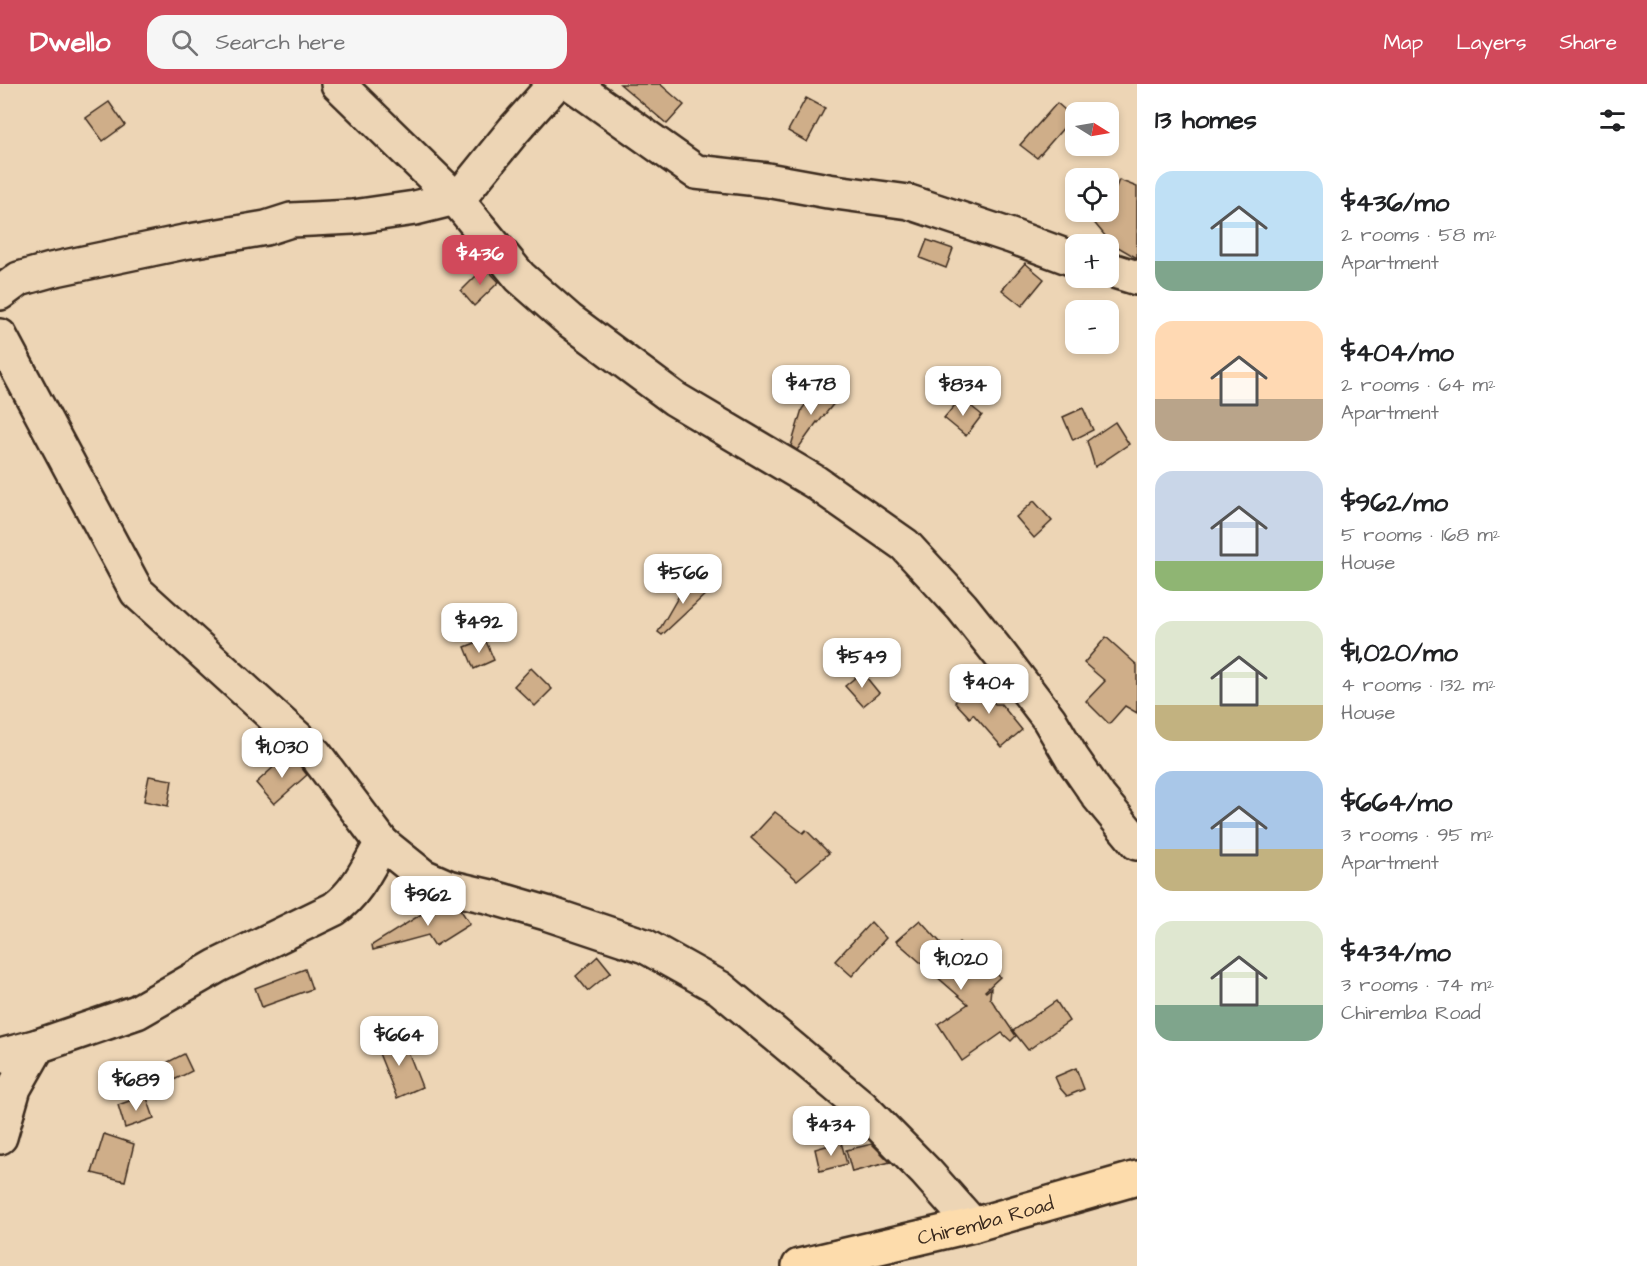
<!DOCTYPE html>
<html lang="en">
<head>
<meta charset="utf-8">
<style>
	:root { --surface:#fff; --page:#f6f6f6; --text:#202124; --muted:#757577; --accent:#d1495b }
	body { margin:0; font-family:"Architects Daughter",sans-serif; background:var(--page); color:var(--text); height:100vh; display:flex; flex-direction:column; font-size:22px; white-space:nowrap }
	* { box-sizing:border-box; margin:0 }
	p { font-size:20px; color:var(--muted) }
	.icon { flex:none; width:33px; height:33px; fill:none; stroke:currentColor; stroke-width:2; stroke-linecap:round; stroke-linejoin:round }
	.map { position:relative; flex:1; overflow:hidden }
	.panel { display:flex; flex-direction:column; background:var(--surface); width:510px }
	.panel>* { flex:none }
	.needle { width:39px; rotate:101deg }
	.controls { position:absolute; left:1065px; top:18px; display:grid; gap:12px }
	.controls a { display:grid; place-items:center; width:54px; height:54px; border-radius:12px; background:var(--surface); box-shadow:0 3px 9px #0003; font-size:30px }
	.price { position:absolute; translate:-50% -51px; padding:0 14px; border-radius:12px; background:#fff; color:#222; font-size:20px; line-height:39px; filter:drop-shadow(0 2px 3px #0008) }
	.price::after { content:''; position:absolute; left:50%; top:36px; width:18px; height:14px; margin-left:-9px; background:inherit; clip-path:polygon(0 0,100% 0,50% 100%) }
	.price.active { background:var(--accent); color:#fff }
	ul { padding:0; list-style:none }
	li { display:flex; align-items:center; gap:18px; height:150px; padding:0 18px }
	li span { display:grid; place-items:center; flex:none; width:168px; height:120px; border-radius:18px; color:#555 }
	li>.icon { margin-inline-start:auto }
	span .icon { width:72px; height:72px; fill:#fffc; stroke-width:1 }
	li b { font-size:26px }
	h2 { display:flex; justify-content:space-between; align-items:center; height:72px; padding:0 18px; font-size:26px }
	header { display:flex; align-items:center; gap:36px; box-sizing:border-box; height:84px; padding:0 30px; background:var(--accent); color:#fff }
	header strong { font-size:28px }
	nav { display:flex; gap:33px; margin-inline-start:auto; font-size:21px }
	.search { width:420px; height:54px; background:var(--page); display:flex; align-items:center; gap:15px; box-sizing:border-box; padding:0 21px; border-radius:18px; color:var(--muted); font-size:22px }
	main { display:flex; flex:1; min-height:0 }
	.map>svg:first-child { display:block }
	.building { fill:#cfae89; stroke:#3b2a1e; stroke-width:1.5 }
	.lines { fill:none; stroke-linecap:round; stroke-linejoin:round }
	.minor-casing { stroke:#3b2a1e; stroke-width:38 }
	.major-casing { stroke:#3b2a1e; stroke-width:38 }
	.minor { stroke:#edd5b5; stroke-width:33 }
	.major { stroke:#fddcac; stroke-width:33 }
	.labels { text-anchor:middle; stroke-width:4.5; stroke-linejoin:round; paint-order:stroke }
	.street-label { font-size:20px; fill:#3b2a1e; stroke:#edd5b5 }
</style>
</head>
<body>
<header>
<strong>Dwello</strong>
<div class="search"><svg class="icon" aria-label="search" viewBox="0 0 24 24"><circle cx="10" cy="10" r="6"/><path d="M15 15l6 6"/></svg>Search here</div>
<nav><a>Map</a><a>Layers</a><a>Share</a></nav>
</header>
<main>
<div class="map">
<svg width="1137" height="1182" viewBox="0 0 1137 1182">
	<rect width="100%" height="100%" fill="#edd5b5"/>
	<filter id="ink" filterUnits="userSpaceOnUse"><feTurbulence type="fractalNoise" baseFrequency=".0167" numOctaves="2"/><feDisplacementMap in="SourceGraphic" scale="12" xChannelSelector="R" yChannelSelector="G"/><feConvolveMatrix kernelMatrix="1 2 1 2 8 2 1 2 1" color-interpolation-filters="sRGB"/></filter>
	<g filter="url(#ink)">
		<g class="building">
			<polygon points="620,0 660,0 684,21 667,40"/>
			<polygon points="806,14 825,24 807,58 788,47"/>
			<polygon points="109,18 125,41 103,57 86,34"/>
			<polygon points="1057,19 1073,33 1037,74 1020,61"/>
			<polygon points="1119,96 1137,103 1137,174 1111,159 1092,136 1102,128 1108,128 1108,122"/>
			<polygon points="927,156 953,165 946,184 920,174"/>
			<polygon points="1025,179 1044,195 1022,222 1002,206"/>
			<polygon points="485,183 499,198 474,222 461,207"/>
			<polygon points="818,304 835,318 818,339 817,338 797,366 791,362 802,325"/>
			<polygon points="961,314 982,331 966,352 944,334"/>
			<polygon points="1083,324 1093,346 1073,356 1063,333"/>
			<polygon points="1115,338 1129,360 1095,383 1087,357"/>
			<polygon points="1034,417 1052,437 1034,454 1016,433"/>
			<polygon points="688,496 708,508 662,551 658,548"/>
			<polygon points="1106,553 1137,581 1137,629 1125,622 1109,640 1086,617 1105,597 1084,579"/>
			<polygon points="485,555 494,576 474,585 465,563"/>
			<polygon points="531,584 552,605 535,622 514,602"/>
			<polygon points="862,588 879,609 863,622 845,602"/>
			<polygon points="975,599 995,620 1001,620 1022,646 1002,663 973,630 970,634 955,618"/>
			<polygon points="288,670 301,683 307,691 274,720 256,699"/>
			<polygon points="149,692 172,696 168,722 144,717"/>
			<polygon points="775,728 803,749 806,746 829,769 797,796 751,754"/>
			<polygon points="439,819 460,825 470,840 435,862 428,851 373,866 372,861"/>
			<polygon points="920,836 950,869 959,858 1000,893 985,907 986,908 991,904 990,914 1016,952 1011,957 1002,949 962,977 938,940 968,920 896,857"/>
			<polygon points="871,838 886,854 852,892 835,877"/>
			<polygon points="598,872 611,888 588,907 576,892"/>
			<polygon points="305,885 312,905 262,923 255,904"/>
			<polygon points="1056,917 1069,937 1028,966 1013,947"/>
			<polygon points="402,952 422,1003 397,1014 376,962"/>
			<polygon points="184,970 192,987 170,998 162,981"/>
			<polygon points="1076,984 1084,1005 1067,1012 1060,1004 1055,993"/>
			<polygon points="146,1011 154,1034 125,1044 118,1021"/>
			<polygon points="104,1050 134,1060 125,1097 92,1089"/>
			<polygon points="841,1058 847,1080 820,1087 815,1065"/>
			<polygon points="872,1060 890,1078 852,1088 846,1066"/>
		</g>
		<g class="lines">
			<g class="minor-casing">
				<g id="minor">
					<polyline points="338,0 455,114 520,193 569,236 675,315 815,398 905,461 962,523 1001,572 1049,635 1072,674 1099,713 1137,759"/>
					<polyline points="572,0 696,88 767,96 828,107 909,118 1011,152 1076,176"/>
					<polyline points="1108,185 1137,194"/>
					<polyline points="0,209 19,195 51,186 184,158 266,144 291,136 353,133 415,124 455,114 463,109 514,46 555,0"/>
					<polyline points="0,252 137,508 315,670 382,759 423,792 448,803 491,813 546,829 645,862 720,904 862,1023 926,1088 973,1141"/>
					<polyline points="0,972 38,962"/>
					<path d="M0 1053 14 1004 38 962 137 928 217 882 334 825C357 809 368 783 382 759"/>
				</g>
			</g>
			<g class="major-casing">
				<g id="major">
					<path id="s1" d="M799 1182 973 1141 1137 1094"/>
				</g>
			</g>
			<use href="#minor" class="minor"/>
			<use href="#major" class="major"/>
		</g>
	</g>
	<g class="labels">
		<g class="street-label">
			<text dy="7" stroke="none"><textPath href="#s1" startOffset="192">Chiremba Road</textPath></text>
		</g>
	</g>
</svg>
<div class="controls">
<a><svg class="needle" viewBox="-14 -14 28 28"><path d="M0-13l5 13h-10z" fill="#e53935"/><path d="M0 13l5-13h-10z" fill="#757577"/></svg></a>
<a><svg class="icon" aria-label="locate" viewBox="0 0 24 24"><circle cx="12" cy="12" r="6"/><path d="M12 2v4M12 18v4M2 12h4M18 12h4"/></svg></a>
<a>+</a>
<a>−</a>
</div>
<b class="price active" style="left:480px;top:202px">$436</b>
<b class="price" style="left:811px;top:332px">$478</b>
<b class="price" style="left:963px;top:333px">$834</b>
<b class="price" style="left:683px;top:521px">$566</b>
<b class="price" style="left:479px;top:570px">$492</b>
<b class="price" style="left:862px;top:605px">$549</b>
<b class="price" style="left:989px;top:631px">$404</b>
<b class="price" style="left:282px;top:695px">$1,030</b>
<b class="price" style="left:428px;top:843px">$962</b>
<b class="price" style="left:961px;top:907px">$1,020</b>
<b class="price" style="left:399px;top:983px">$664</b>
<b class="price" style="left:136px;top:1028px">$689</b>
<b class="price" style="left:831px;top:1073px">$434</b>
</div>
<section class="panel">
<h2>13 homes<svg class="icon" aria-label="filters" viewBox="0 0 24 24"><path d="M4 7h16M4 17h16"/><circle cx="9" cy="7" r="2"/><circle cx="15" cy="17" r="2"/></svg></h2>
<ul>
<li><span style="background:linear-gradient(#bfe0f5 75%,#7fa58c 0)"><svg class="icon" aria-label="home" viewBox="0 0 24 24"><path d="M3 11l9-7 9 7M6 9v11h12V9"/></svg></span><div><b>$436/mo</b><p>2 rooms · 58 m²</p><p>Apartment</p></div></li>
<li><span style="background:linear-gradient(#ffd9b3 65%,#b9a48a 0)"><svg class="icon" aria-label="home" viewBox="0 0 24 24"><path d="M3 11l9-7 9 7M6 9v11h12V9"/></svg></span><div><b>$404/mo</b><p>2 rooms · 64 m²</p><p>Apartment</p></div></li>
<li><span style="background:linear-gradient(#c9d6e8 75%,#8fb573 0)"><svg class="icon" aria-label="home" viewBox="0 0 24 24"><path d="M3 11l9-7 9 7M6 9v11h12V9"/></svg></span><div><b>$962/mo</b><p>5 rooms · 168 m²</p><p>House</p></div></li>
<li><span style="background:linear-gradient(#dfe7d0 70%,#c2b280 0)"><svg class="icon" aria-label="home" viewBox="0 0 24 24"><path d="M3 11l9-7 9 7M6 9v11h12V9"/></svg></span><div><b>$1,020/mo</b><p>4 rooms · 132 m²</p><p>House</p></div></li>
<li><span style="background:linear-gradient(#a9c7e8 65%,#c2b280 0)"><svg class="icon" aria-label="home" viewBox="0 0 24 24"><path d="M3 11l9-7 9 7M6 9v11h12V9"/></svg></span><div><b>$664/mo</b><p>3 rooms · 95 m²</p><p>Apartment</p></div></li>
<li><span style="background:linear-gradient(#dfe7d0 70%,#7fa58c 0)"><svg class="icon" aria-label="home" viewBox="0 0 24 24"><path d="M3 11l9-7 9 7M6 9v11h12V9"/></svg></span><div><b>$434/mo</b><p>3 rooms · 74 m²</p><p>Chiremba Road</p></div></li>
</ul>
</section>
</main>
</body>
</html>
